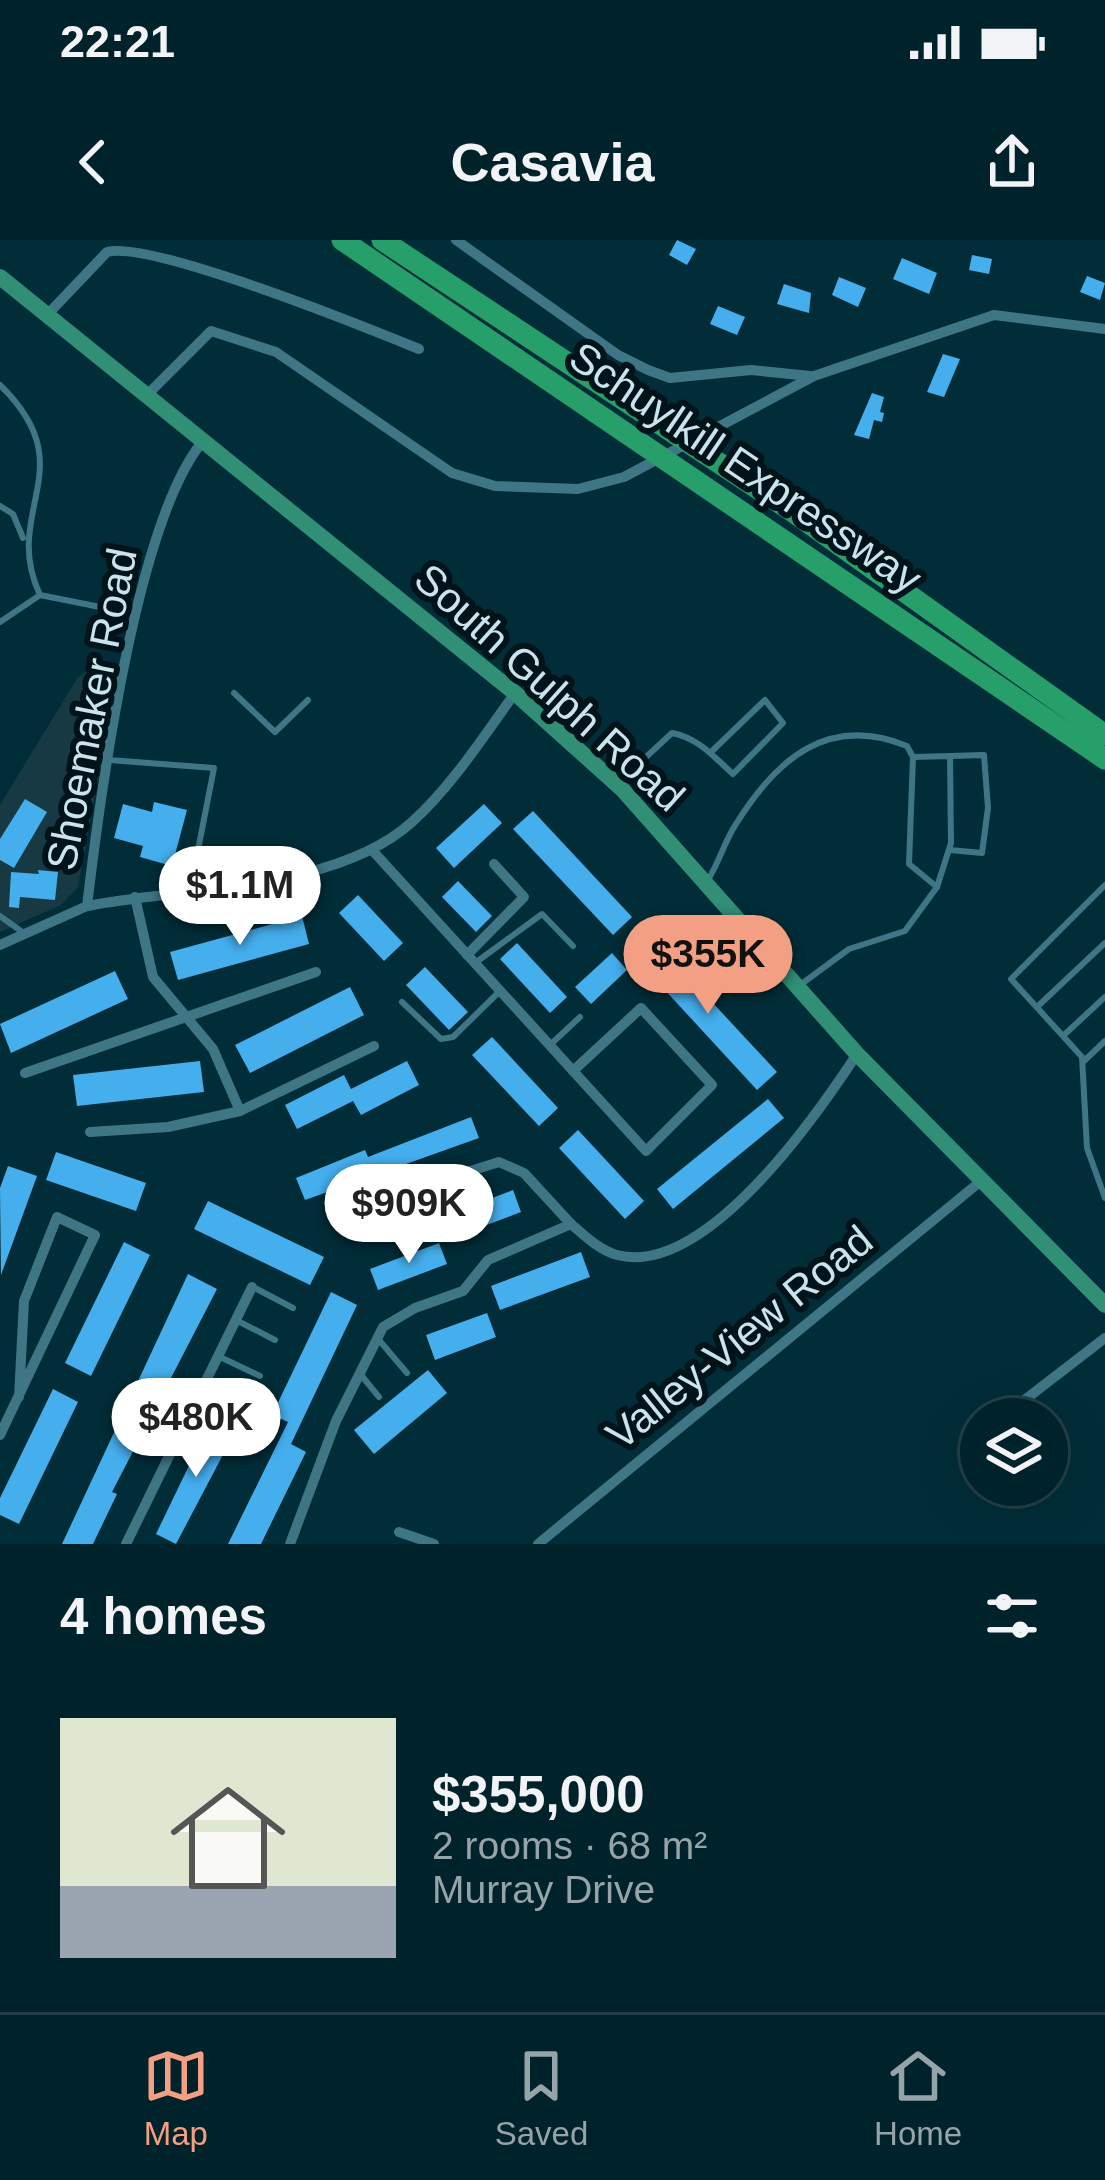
<!DOCTYPE html>
<html lang="en">
<head>
<meta charset="utf-8">
<style>
	:root { --surface:#00222a; --page:#0e2f36; --text:#f1f3f6; --muted:#95a4a8; --line:#223f47; --accent:#f39f84 }
	body { margin:0; font-family:Helvetica,sans-serif; background:var(--page); color:var(--text); height:100vh; display:flex; flex-direction:column; font-size:45px; white-space:nowrap }
	* { box-sizing:border-box; margin:0 }
	p { font-size:39px; color:var(--muted) }
	.icon { flex:none; width:66px; height:66px; fill:none; stroke:currentColor; stroke-width:2; stroke-linecap:round; stroke-linejoin:round }
	.map { position:relative; height:1304px; overflow:hidden }
	.details { display:flex; flex-direction:column; background:var(--surface); flex:1 }
	.details>* { flex:none }
	.tools { position:absolute; left:960px; top:1158px; display:grid; gap:24px }
	.tools a { display:grid; place-items:center; width:108px; height:108px; border-radius:50%; background:var(--surface); box-shadow:0 12px 48px #0002,0 0 0 3px var(--line); font-size:60px }
	.price { position:absolute; translate:-50% -102px; padding:0 27px; border-radius:42px; background:#fff; color:#222; font-size:39px; line-height:78px; filter:drop-shadow(0 3px 6px #0008) }
	.price::after { content:''; position:absolute; left:50%; top:72px; width:36px; height:27px; margin-left:-18px; background:inherit; clip-path:polygon(0 0,100% 0,50% 100%) }
	.price.active { background:var(--accent); color:#111 }
	ul { padding:0; list-style:none }
	li { display:flex; align-items:center; gap:36px; height:300px; padding:0 60px }
	li span { display:grid; place-items:center; flex:none; width:336px; height:240px; border-radius:0px; color:#555 }
	li>.icon { margin-inline-start:auto }
	span .icon { width:144px; height:144px; fill:#fffc; stroke-width:1 }
	li b { font-size:51px }
	h2 { display:flex; justify-content:space-between; align-items:center; height:144px; padding:0 60px; font-size:51px }
	.status { display:flex; justify-content:space-between; align-items:center; height:84px; padding:0 60px; background:var(--surface); direction:ltr }
	.status svg { height:33px; fill:currentColor }
	header { display:flex; justify-content:space-between; align-items:center; height:156px; padding:0 60px; background:var(--surface); font-size:54px; font-weight:700 }
	.tabs { display:flex; justify-content:space-around; align-items:center; height:168px; border-top:3px solid var(--line); background:var(--surface); font-size:33px; color:var(--muted) }
	.tabs a { display:grid; justify-items:center; gap:6px }
	.tabs .active { color:var(--accent) }
	.map>svg:first-child { display:block }
	.built { fill:#163943 }
	.building { fill:#45afee }
	.lines { fill:none; stroke-linecap:round; stroke-linejoin:round }
	.service { stroke:#3f7686; stroke-width:6 }
	.minor { stroke:#3f7686; stroke-width:10 }
	.primary { stroke:#308f75; stroke-width:16 }
	.motorway { stroke:#269f6a; stroke-width:21 }
	.labels { text-anchor:middle; stroke-width:12; stroke-linejoin:round; paint-order:stroke }
	.street-label { font-size:42px; fill:#c9e4ed; stroke:#001319 }
</style>
</head>
<body>
<div class="status"><b>22:21</b><svg viewBox="0 0 49 12"><path d="M0 12V9h3v3zM5 12V6h3v6zM10 12V3h3v9zM15 12V0h3v12zM26 1h20v11H26zM47 4h2v5h-2z"/></svg></div>
<header><svg class="icon" aria-label="back" viewBox="0 0 24 24"><path d="M15 5l-7 7 7 7"/></svg>Casavia<svg class="icon" aria-label="share" viewBox="0 0 24 24"><path d="M12 15V3M7 8l5-5 5 5M5 13v7h14v-7"/></svg></header>
<div class="map">
<svg width="1105" height="1304" viewBox="0 0 1105 1304">
	<rect width="100%" height="100%" fill="#002d38"/>
	<polygon class="built" points="93,427 113,427 113,458 78,647 61,665 0,692 0,565 78,437"/>
	<g class="building">
		<polygon points="677,0 696,9 687,25 669,15"/>
		<polygon points="972,15 992,19 989,34 969,30"/>
		<polygon points="902,18 937,33 929,54 893,39"/>
		<polygon points="1087,36 1105,43 1100,60 1080,52"/>
		<polygon points="839,37 866,48 858,67 832,55"/>
		<polygon points="784,44 811,53 809,73 777,64"/>
		<polygon points="718,66 745,77 737,95 710,84"/>
		<polygon points="943,114 960,119 944,157 927,152"/>
		<polygon points="872,153 884,157 880,172 884,173 882,182 874,180 869,199 854,195"/>
		<polygon points="25,559 47,572 14,628 0,620 0,599"/>
		<polygon points="154,562 187,570 172,626 140,617 143,606 114,598 123,564 152,572"/>
		<polygon points="484,564 502,583 454,628 436,608"/>
		<polygon points="533,571 632,677 613,695 513,589"/>
		<polygon points="38,630 58,632 55,660 20,657 19,668 9,667 11,632 39,634"/>
		<polygon points="458,641 492,676 476,692 442,657"/>
		<polygon points="358,655 403,703 384,721 339,673"/>
		<polygon points="302,676 309,704 178,740 170,712"/>
		<polygon points="517,703 567,757 550,773 500,719"/>
		<polygon points="658,704 777,832 757,850 639,722"/>
		<polygon points="612,713 627,730 591,764 575,747"/>
		<polygon points="425,727 468,772 449,790 406,745"/>
		<polygon points="115,731 128,759 11,813 0,784"/>
		<polygon points="350,747 364,775 250,833 235,805"/>
		<polygon points="492,797 558,868 539,886 472,815"/>
		<polygon points="200,821 204,852 77,866 73,835"/>
		<polygon points="407,821 419,845 361,875 353,861 297,889 285,865 344,835 351,849"/>
		<polygon points="768,859 784,878 673,969 657,949"/>
		<polygon points="471,877 479,898 305,960 296,938 365,910 368,917"/>
		<polygon points="578,890 644,961 625,979 559,908"/>
		<polygon points="56,912 146,943 136,971 46,940"/>
		<polygon points="8,926 37,936 1,1035 0,948"/>
		<polygon points="513,950 521,972 452,998 444,976"/>
		<polygon points="208,961 324,1017 310,1045 194,989"/>
		<polygon points="124,1002 150,1015 91,1136 65,1123"/>
		<polygon points="439,1003 447,1024 378,1050 370,1029"/>
		<polygon points="581,1012 590,1037 500,1070 491,1046"/>
		<polygon points="188,1034 217,1049 112,1252 117,1254 93,1304 62,1304"/>
		<polygon points="331,1052 357,1065 291,1204 306,1212 261,1304 228,1304 288,1182 272,1175"/>
		<polygon points="487,1073 496,1097 435,1120 426,1095"/>
		<polygon points="428,1130 447,1153 374,1214 354,1190"/>
		<polygon points="53,1149 78,1162 19,1284 0,1275 0,1258"/>
		<polygon points="212,1178 236,1190 176,1304 156,1294"/>
	</g>
	<g class="lines">
		<g class="service">
			<path d="M0 145C86 229 0 270 40 355L135 374"/>
			<polyline points="0,266 13,274 23,298"/>
			<polyline points="0,382 40,355"/>
			<polyline points="234,453 275,492 308,460"/>
			<polyline points="950,516 984,515 988,568 982,613 950,610"/>
			<polyline points="913,517 909,624 937,647"/>
			<polyline points="109,520 214,528 198,610"/>
			<path d="M619 542 672 493C698 498 713 516 733 534L783 483 765 460 710 513"/>
			<path d="M706 643C719 624 724 602 736 584 777 518 829 474 907 506L913 517 950 516 951 603 937 647 905 691 849 709 800 745"/>
			<polyline points="1105,645 1011,739 1082,817 1087,908 1105,958"/>
			<polyline points="0,676 25,694"/>
			<polyline points="475,723 542,674 573,706"/>
			<polyline points="402,762 441,799 453,797 500,751"/>
			<polyline points="1037,767 1105,703"/>
			<polyline points="1064,795 1105,757"/>
			<polyline points="550,805 580,777"/>
			<polyline points="1084,821 1105,801"/>
			<polyline points="253,1047 293,1068"/>
			<polyline points="236,1080 275,1100"/>
			<polyline points="379,1100 407,1133"/>
			<polyline points="218,1116 260,1136"/>
			<polyline points="361,1135 379,1157"/>
			<polyline points="201,1152 242,1172"/>
		</g>
		<g class="minor">
			<polyline points="456,0 618,115 648,130 670,138 751,130 810,136"/>
			<path d="M47 75 107 12C150 0 365 87 419 109"/>
			<polyline points="148,154 211,91 276,112 452,233 495,246 578,249 624,237 814,136 994,75 1105,89"/>
			<polyline points="372,610 646,911 712,845 641,768 573,831"/>
			<polyline points="135,657 153,737 213,809 240,871"/>
			<path d="M87 666C185 647 336 651 412 582 452 546 483 497 515 453"/>
			<path d="M0 705 87 666C100 556 136 281 203 201"/>
			<polyline points="467,715 524,657 494,624"/>
			<polyline points="25,833 316,732"/>
			<polyline points="90,892 168,887 240,871 374,806"/>
			<polyline points="334,974 499,922 524,933 571,984"/>
			<polyline points="1000,1179 1105,1098"/>
			<polyline points="0,1195 95,995 57,977 24,1061 19,1157"/>
			<polyline points="399,1292 434,1304"/>
			<polyline points="126,1304 252,1047"/>
			<path d="M290 1304 336 1181 383 1087 415 1068 463 1051 488 1020 571 984C585 996 599 1010 617 1015 705 1038 817 875 857 814"/>
			<polyline points="538,1304 981,941"/>
		</g>
		<polyline class="primary" points="0,37 515,453 622,549 857,814 1105,1065"/>
		<g class="motorway">
			<polyline points="342,0 1105,519"/>
			<polyline points="382,0 793,272 1105,495"/>
		</g>
	</g>
	<g class="labels">
		<g class="street-label">
			<text transform="translate(746 227) rotate(34)" y="15">Schuylkill Expressway</text>
			<text transform="translate(550 447) rotate(42)" y="15">South Gulph Road</text>
			<text transform="translate(91 469) rotate(-79)" y="15">Shoemaker Road</text>
			<text transform="translate(739 1097) rotate(-39)" y="15">Valley-View Road</text>
		</g>
	</g>
</svg>
<div class="tools">
<a><svg class="icon" aria-label="layers" viewBox="0 0 24 24"><path d="M12 4l9 5-9 5-9-5zM3 14l9 5 9-5"/></svg></a>
</div>
<b class="price" style="left:240px;top:708px">$1.1M</b>
<b class="price active" style="left:708px;top:777px">$355K</b>
<b class="price" style="left:409px;top:1026px">$909K</b>
<b class="price" style="left:196px;top:1240px">$480K</b>
</div>
<section class="details">
<h2>4 homes<svg class="icon" aria-label="filters" viewBox="0 0 24 24"><path d="M4 7h16M4 17h16"/><circle cx="9" cy="7" r="2"/><circle cx="15" cy="17" r="2"/></svg></h2>
<ul>
<li><span style="background:linear-gradient(#dfe7d0 70%,#9aa5b1 0)"><svg class="icon" aria-label="home" viewBox="0 0 24 24"><path d="M3 11l9-7 9 7M6 9v11h12V9"/></svg></span><div><b>$355,000</b><p>2 rooms · 68 m²</p><p>Murray Drive</p></div></li>
</ul>
</section>
<nav class="tabs">
<a class="active"><svg class="icon" aria-label="map" viewBox="0 0 24 24"><path d="M3 6l6-2 6 2 6-2v14l-6 2-6-2-6 2zM9 4v14M15 6v14"/></svg>Map</a>
<a><svg class="icon" aria-label="saved" viewBox="0 0 24 24"><path d="M7 4h10v16l-5-4-5 4z"/></svg>Saved</a>
<a><svg class="icon" aria-label="home" viewBox="0 0 24 24"><path d="M3 11l9-7 9 7M6 9v11h12V9"/></svg>Home</a>
</nav>
</body>
</html>
